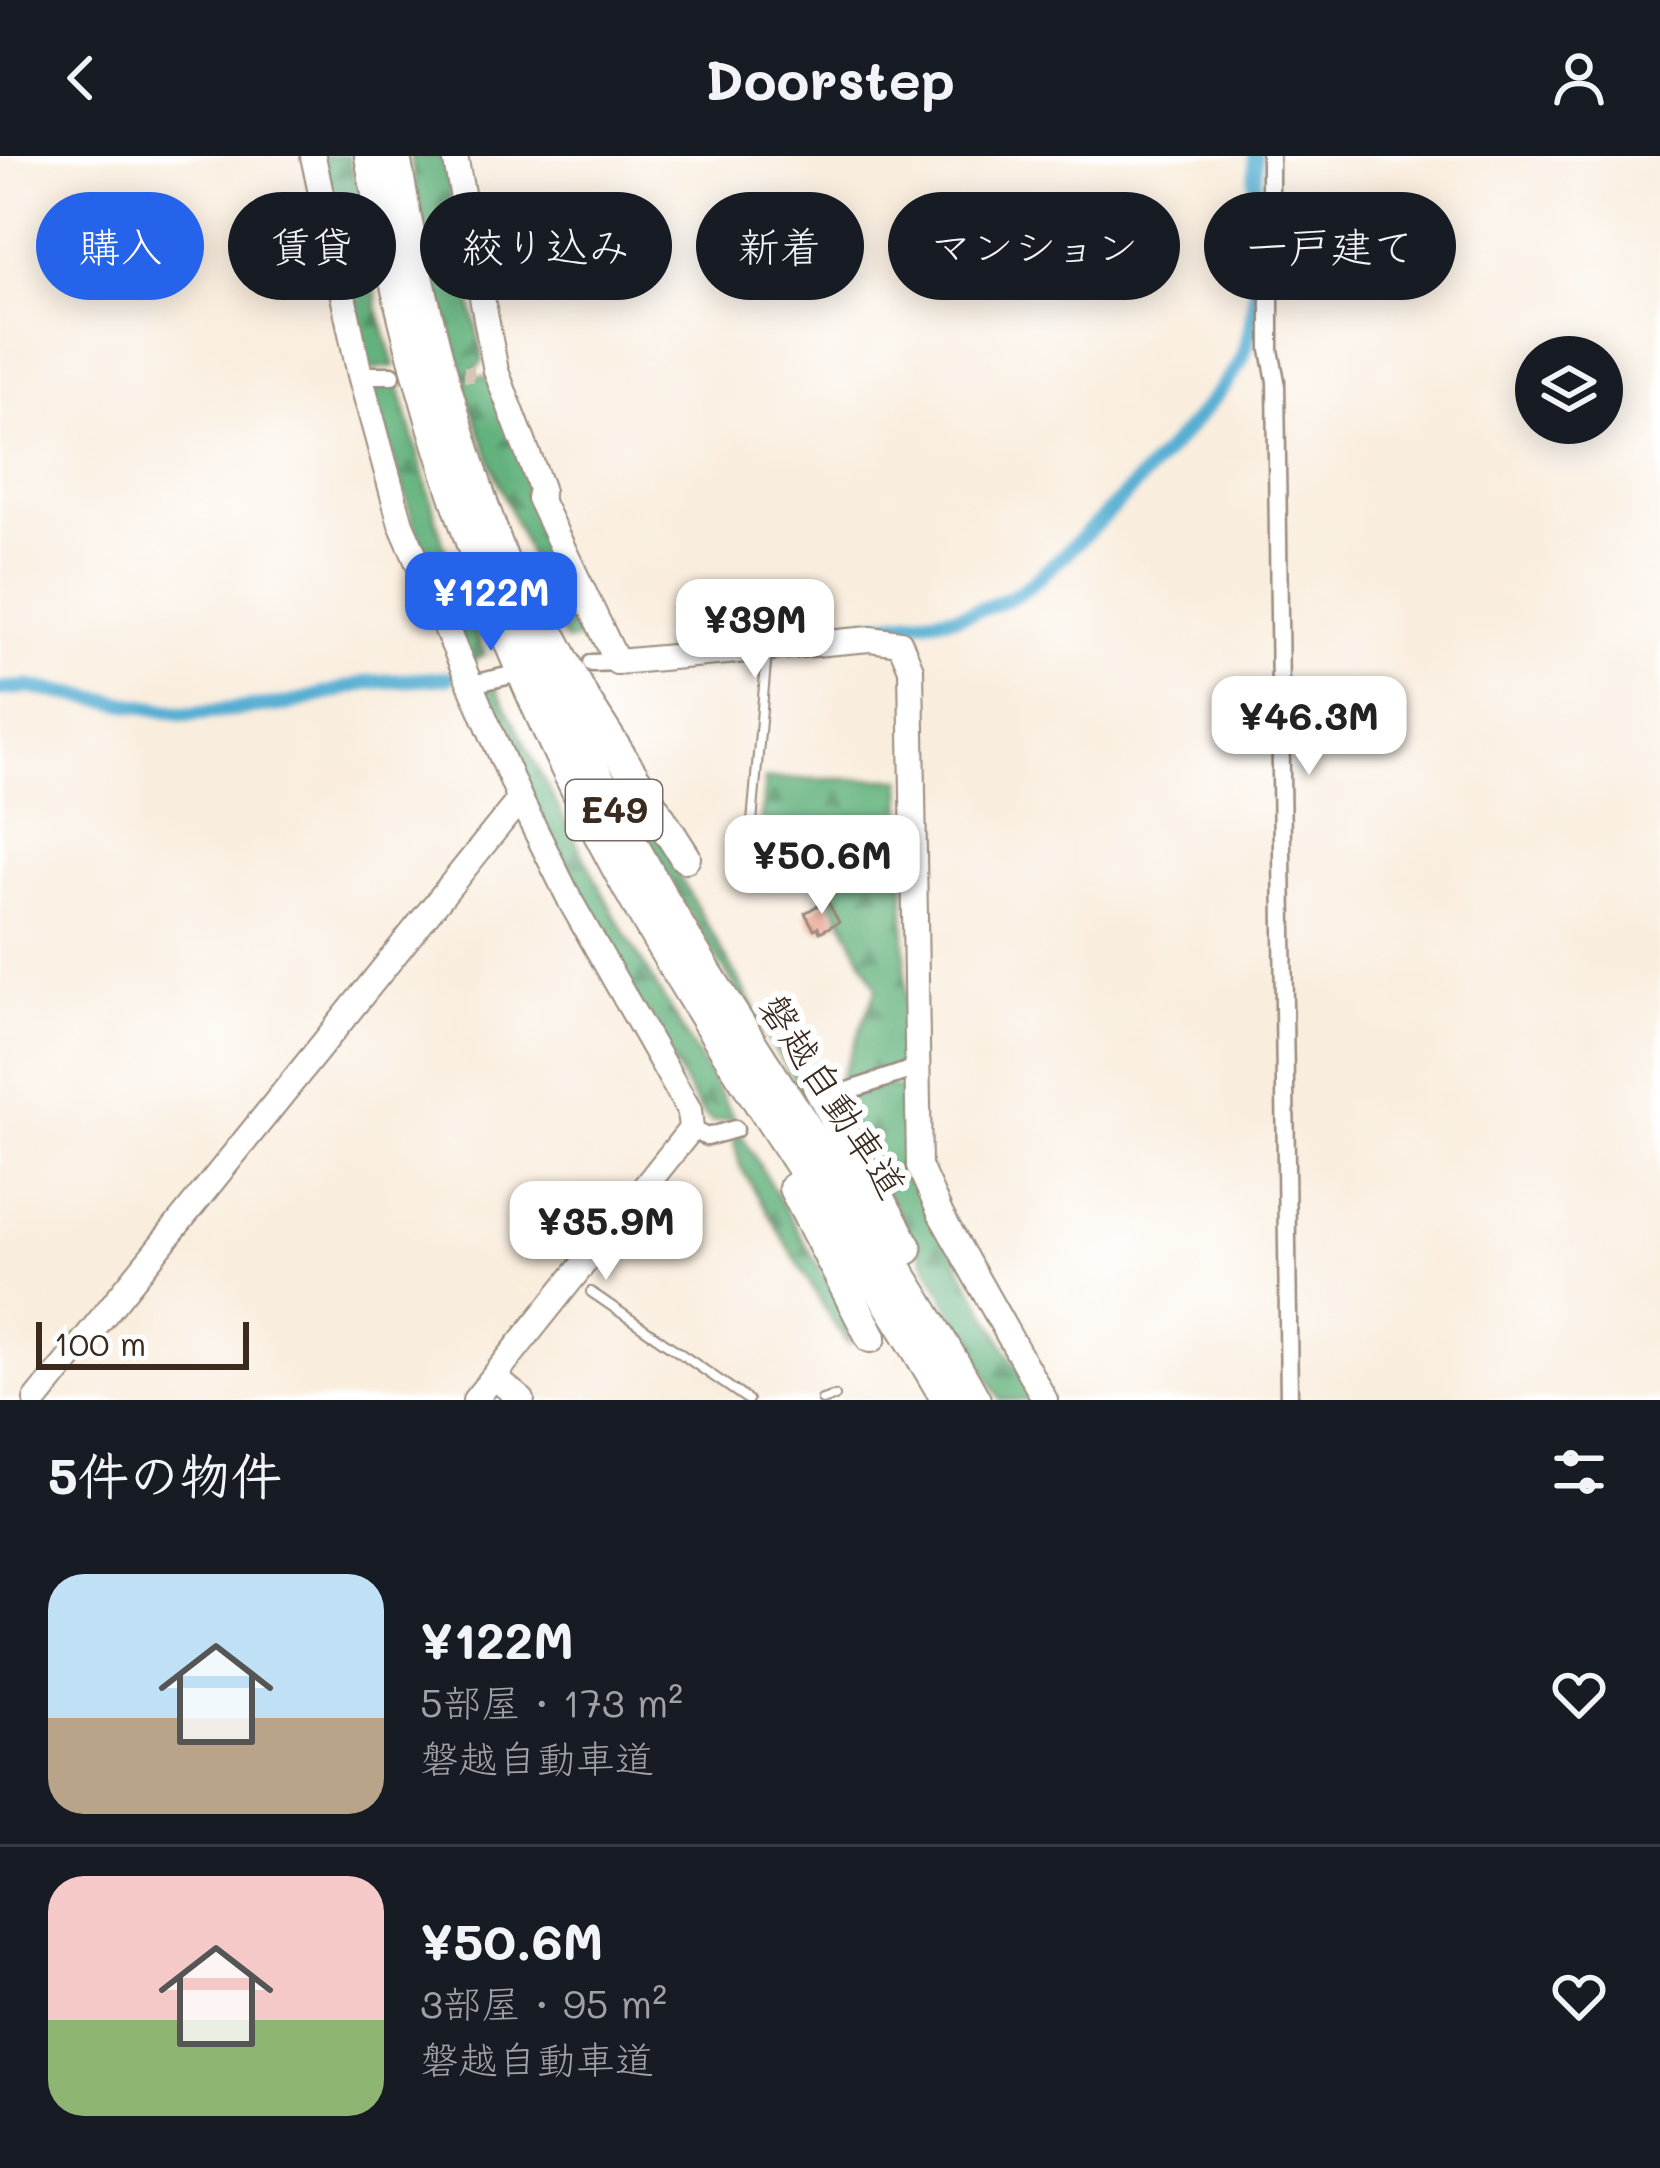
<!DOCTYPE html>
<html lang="ja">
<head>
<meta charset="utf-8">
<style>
	:root { --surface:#171b24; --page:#242831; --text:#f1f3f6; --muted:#9ea1a6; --line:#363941; --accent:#2563eb }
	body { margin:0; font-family:Mali,"Klee One",sans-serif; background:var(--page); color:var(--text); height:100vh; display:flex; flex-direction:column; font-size:45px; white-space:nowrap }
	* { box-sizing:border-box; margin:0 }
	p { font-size:39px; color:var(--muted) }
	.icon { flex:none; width:66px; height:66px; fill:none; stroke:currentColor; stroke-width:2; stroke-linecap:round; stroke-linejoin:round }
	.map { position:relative; height:1244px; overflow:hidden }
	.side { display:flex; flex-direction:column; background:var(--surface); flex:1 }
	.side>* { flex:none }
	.banner { position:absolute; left:36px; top:36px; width:1590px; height:108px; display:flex; gap:24px }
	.buttons { position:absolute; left:1515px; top:180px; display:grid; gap:24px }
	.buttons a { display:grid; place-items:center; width:108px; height:108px; border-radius:50%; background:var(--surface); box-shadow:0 6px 30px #0003; font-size:60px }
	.scale { position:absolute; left:36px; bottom:30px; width:213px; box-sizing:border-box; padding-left:12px; border:6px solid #3b2a1e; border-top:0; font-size:33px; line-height:42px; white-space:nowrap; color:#3b2a1e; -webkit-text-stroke:9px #fff; paint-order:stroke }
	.price { position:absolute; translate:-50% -102px; padding:0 27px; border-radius:24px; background:#fff; color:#222; font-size:39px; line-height:78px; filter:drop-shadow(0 3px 6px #0008) }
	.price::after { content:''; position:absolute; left:50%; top:72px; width:36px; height:27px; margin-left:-18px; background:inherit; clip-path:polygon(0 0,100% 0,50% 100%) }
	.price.current { background:var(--accent); color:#fff }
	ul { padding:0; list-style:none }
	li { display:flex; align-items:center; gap:36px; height:300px; padding:0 48px }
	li+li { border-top:3px solid var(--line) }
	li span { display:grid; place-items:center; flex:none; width:336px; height:240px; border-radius:36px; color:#555 }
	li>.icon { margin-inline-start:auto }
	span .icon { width:144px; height:144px; fill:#fffc; stroke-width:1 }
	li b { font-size:51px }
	h2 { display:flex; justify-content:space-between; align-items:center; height:144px; padding:0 48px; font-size:51px }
	.pill { padding:0 42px; border-radius:54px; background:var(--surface); box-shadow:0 6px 30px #0003; font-size:42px; line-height:108px }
	.pill.current { background:var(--accent); color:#fff }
	header { display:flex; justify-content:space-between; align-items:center; height:156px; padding:0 48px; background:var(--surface); font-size:54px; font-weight:700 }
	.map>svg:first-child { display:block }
	.forest { fill:url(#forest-firs); stroke:#4f6e4e; stroke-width:3 }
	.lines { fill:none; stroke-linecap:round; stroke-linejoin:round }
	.canal { stroke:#56afd3; stroke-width:15 }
	.building { fill:#eba38f }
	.street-tunnel { stroke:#d3c6b7; stroke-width:16; stroke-dasharray:16 8; stroke-linecap:butt }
	.lane-casing { stroke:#9a8c7e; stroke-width:12 }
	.street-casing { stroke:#9a8c7e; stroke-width:21 }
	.secondary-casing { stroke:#9a8c7e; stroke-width:28 }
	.highway-casing { stroke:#9a8c7e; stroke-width:34 }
	.lane { stroke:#fff; stroke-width:8 }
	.street { stroke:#fff; stroke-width:16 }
	.secondary { stroke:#fff; stroke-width:24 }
	.highway { stroke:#fff; stroke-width:30 }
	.labels { text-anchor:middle; stroke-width:12; stroke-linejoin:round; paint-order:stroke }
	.shield { fill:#fff; stroke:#766a62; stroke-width:3 }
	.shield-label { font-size:36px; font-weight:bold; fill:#3b2a1e }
	.street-label { font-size:39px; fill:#3b2a1e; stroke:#fff }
</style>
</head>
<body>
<header><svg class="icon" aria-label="back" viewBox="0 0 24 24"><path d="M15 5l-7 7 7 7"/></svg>Doorstep<svg class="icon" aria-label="person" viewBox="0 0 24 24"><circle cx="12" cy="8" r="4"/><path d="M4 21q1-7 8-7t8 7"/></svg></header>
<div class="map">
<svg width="1660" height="1244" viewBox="0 0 1660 1244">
	<defs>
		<pattern id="forest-firs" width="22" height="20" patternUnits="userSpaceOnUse" patternTransform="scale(3)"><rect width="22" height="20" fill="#63b27d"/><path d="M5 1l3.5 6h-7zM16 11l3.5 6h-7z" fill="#539166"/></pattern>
	</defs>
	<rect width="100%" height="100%" fill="#fff"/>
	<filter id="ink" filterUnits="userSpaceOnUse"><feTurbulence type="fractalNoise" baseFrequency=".00833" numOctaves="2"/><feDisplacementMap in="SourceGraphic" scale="24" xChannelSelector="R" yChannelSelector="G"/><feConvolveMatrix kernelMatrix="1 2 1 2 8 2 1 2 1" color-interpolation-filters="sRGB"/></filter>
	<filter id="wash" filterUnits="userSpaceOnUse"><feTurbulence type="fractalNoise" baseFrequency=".004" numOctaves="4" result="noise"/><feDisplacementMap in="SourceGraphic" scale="48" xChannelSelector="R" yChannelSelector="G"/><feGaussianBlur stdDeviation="2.7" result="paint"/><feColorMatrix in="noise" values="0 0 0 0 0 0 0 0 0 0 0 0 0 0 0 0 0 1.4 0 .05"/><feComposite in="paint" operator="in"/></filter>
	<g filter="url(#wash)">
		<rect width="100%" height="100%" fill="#f9eddd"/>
		<g class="forest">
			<polygon points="323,0 349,0 367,66 377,151 395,210 372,213 366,206"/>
			<polygon points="410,0 443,0 483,205 471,217 459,217 425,81"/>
			<polygon points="460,220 485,221 493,227 583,460 588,473 582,483 566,486 557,467 498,325"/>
			<polygon points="397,223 444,391 485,499 469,507 414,368 372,233 374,225"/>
			<polygon points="493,527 615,760 734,962 712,966 700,954 590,767 481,540"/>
			<path d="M591 570 670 692 678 718 768 875 783 888 816 944 809 946C729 825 652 702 591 570Z"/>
			<polygon points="765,623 902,623 907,899 900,910 836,933 877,832 815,712 826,694 813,687 793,719 752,703 760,674"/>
			<polygon points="887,928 908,935 909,1018 1035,1244 1000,1244 838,946"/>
			<polygon points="741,978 842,1150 851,1189 836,1171 740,1010 733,980"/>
		</g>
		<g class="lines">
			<g class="canal">
				<path d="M670 491 957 460C978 454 998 449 1017 438 1056 414 1227 240 1243 200 1262 149 1254 56 1255 0"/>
				<polyline points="0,533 29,531 187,558 288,548 369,526 448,522"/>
			</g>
		</g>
		<g id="blocks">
			<polygon class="building" points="827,744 839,766 820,776 818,771 814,773 805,757"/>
		</g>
	</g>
	<g filter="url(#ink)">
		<use href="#blocks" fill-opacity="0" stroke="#9a8c7e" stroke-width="3"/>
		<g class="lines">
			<polyline class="street-tunnel" points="392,219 474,218"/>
			<g class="lane-casing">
				<g id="lane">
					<polyline points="745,697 751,678 767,496"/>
					<polyline points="591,1136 748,1244"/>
					<polyline points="822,1244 835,1240"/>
				</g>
			</g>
			<g class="street-casing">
				<g id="street">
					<polyline points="1270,0 1270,194 1276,225 1289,1244"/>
					<polyline points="360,219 392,219"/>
					<polyline points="592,507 617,506"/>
					<polyline points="472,528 507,520"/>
					<polyline points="836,939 916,912"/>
					<polyline points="691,973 707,981 735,973"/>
				</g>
			</g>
			<g class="secondary-casing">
				<g id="secondary">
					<polyline points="313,0 360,219 401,368 520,643 572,748 689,954 691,973 475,1244"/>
					<polyline points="455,0 496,215 541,332 539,342 617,506 870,483 900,487 911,513 919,1010 941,1059 1045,1244"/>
					<polyline points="494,1221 522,1244"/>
					<polyline points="36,1244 520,643"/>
				</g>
			</g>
			<g class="highway-casing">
				<g id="highway">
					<path d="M370 0C413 251 495 487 616 710 716 894 842 1063 947 1244"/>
					<path d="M395 0C440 281 544 545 690 789 782 942 888 1087 975 1244"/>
					<polyline points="553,483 583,541 685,701"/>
					<polyline points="818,930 907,1093"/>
					<polyline points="794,1032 871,1181"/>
				</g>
			</g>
			<use href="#lane" class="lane"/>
			<use href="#street" class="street"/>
			<use href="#secondary" class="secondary"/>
			<use href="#highway" class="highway"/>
		</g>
	</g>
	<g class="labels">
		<rect class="shield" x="566" y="624" width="96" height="60" rx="9"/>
		<g class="shield-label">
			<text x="614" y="667">E49</text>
		</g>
		<g class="street-label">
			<text transform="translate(833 940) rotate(57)" y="14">磐越自動車道</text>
		</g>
	</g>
</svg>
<div class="buttons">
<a><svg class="icon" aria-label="layers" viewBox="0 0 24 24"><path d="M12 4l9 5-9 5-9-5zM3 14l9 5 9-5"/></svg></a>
</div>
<div class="scale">100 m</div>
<b class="price current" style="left:491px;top:498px">¥122M</b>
<b class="price" style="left:755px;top:525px">¥39M</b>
<b class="price" style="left:1309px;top:622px">¥46.3M</b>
<b class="price" style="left:822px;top:761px">¥50.6M</b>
<b class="price" style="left:606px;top:1127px">¥35.9M</b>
<div class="banner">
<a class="pill current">購入</a>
<a class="pill">賃貸</a>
<a class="pill">絞り込み</a>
<a class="pill">新着</a>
<a class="pill">マンション</a>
<a class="pill">一戸建て</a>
</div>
</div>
<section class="side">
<h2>5件の物件<svg class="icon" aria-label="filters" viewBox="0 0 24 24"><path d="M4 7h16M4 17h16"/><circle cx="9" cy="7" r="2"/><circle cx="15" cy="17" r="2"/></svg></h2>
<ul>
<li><span style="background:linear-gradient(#bfe0f5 60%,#b9a48a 0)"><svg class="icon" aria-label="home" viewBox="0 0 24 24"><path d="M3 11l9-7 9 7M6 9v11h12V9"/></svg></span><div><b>¥122M</b><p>5部屋 · 173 m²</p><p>磐越自動車道</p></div><svg class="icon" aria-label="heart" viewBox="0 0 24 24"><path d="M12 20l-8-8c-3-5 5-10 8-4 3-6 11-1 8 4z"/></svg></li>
<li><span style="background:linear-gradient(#f6c9c9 60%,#8fb573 0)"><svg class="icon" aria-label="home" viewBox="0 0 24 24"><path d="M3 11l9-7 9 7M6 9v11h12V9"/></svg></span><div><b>¥50.6M</b><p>3部屋 · 95 m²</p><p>磐越自動車道</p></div><svg class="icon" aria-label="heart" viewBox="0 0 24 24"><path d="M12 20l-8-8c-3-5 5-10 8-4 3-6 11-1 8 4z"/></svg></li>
</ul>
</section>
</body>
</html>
